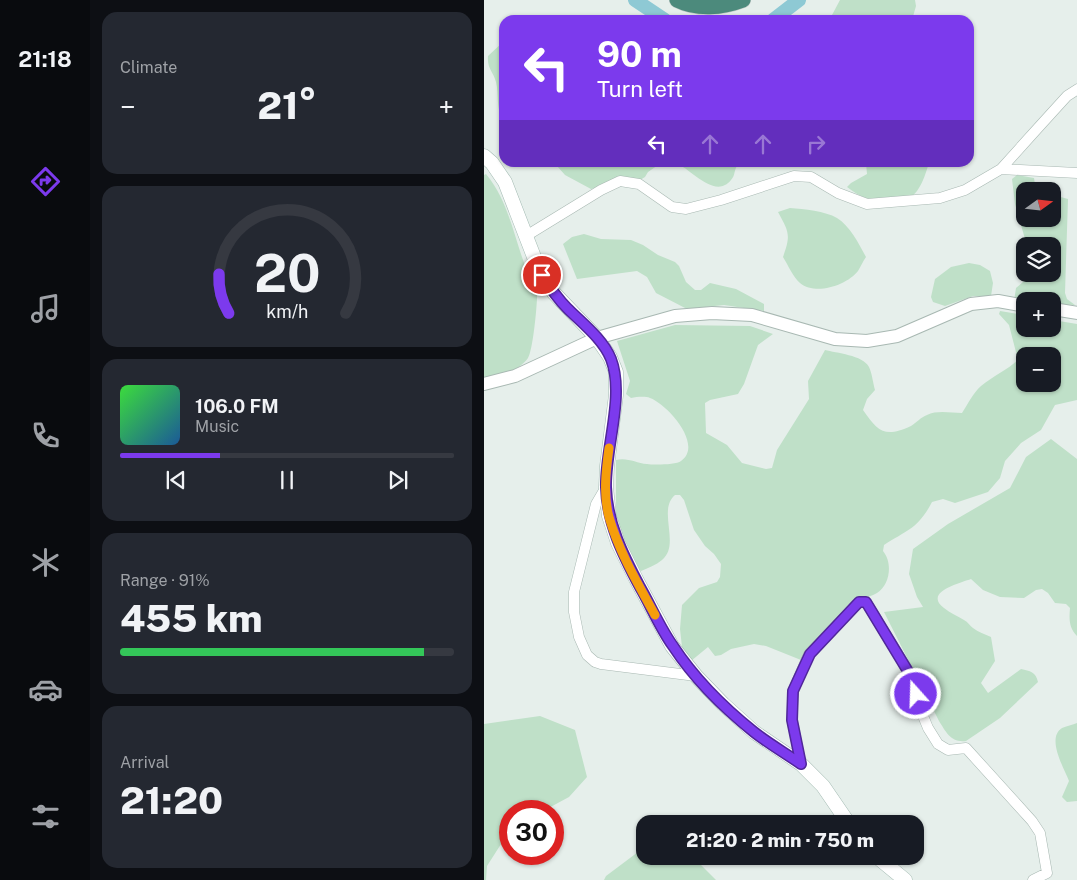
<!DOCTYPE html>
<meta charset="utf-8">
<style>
:root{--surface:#171b24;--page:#242831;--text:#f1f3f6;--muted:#9ea1a6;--line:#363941;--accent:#7c3aed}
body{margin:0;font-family:"Public Sans",sans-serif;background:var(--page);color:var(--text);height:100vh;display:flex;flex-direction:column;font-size:19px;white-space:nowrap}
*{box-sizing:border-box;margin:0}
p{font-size:16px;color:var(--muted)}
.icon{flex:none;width:28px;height:28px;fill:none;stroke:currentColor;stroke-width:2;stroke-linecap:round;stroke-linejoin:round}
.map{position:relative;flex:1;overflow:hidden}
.drawer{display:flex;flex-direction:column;gap:12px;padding:12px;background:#0d0f14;width:394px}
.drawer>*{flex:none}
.banner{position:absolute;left:15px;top:15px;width:475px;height:152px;border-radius:15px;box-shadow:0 1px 4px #0004;background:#7c3aed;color:#fff;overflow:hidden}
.needle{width:32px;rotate:75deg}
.tools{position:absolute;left:532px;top:182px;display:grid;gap:10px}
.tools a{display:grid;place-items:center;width:45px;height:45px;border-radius:10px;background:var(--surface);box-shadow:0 1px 4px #0004;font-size:25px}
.speed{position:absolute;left:15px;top:800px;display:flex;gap:10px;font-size:25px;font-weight:700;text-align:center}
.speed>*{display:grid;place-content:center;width:65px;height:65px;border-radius:50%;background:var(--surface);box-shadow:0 1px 4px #0004;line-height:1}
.speed .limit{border:8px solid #d22;background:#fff;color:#111}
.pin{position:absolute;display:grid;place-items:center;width:42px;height:42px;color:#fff;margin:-21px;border:2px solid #fff;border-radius:50%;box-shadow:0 1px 5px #0007}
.me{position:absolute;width:55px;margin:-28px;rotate:340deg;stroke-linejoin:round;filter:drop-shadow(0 0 4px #0008)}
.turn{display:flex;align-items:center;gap:18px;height:105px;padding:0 15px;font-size:22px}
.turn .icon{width:65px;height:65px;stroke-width:2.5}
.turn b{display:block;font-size:35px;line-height:42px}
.lanes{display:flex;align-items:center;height:48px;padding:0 15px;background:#0003;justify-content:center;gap:25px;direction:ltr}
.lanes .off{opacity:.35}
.big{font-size:38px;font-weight:800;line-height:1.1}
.drawer .card{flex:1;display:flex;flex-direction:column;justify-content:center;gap:8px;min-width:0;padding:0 18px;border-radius:15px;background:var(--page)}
.drawer .dial{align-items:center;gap:0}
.dial svg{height:130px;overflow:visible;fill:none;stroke:var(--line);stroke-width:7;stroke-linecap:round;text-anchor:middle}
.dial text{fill:var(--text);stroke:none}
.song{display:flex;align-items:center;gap:15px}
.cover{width:60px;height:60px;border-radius:8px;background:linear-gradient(135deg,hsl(120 70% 55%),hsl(210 70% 35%))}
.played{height:5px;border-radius:2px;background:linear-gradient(90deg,var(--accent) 30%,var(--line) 30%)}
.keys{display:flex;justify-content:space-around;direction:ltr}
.heat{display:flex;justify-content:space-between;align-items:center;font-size:28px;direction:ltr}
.charge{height:8px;border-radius:4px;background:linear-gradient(90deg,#34c759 91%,var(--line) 0)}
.trip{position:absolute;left:152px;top:815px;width:288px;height:50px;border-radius:15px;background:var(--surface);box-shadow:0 1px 4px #0004;font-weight:800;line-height:50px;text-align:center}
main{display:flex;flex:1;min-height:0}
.tab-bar{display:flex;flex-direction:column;width:90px;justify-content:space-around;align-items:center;background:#090b0e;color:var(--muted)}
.tab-bar .icon{width:35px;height:35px}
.tab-bar .selected{color:var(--accent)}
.tab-bar b{font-size:22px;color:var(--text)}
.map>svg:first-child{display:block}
.green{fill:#bfe0c8;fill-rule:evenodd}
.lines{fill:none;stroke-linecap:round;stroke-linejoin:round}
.river{stroke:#8ec9d4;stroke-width:14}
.minor-casing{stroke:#a8b8b2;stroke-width:11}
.tertiary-casing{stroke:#a8b8b2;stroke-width:14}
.secondary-casing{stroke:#a4bbb3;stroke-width:15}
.trunk-casing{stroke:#c2cac8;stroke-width:16}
.minor{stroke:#fff;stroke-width:10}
.tertiary{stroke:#fff;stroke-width:12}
.secondary{stroke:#fff;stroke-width:14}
.trunk{stroke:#4c8a7c;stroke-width:15}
.route-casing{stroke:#51269a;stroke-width:12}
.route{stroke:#7c3aed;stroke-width:9}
.slow{stroke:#f59e0b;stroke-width:9}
</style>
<main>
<nav class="tab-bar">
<b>21:18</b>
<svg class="icon selected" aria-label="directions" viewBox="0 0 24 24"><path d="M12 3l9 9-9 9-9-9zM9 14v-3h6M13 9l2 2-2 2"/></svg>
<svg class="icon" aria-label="music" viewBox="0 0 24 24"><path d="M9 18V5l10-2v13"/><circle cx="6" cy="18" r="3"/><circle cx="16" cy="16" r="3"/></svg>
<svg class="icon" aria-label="phone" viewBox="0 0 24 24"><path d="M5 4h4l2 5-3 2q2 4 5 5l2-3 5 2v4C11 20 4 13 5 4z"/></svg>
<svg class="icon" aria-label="climate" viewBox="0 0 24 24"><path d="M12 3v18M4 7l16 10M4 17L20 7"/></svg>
<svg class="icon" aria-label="car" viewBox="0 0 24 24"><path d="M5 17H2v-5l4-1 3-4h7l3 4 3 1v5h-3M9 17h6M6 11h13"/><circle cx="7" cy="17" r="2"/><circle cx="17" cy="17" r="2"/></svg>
<svg class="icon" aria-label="filters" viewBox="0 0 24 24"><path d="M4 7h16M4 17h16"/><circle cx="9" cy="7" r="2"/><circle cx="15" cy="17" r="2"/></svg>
</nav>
<section class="drawer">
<div class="card"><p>Climate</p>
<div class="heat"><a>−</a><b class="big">21°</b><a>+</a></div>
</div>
<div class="card dial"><svg viewBox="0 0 100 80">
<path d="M14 69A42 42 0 1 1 86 69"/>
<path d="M14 69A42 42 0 0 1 8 45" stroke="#7c3aed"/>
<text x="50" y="56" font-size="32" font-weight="700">20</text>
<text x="50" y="72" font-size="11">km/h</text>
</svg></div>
<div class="card">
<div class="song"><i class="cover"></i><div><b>106.0 FM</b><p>Music</p></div></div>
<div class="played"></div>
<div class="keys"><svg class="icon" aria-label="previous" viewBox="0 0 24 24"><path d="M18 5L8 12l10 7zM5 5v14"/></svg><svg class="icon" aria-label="pause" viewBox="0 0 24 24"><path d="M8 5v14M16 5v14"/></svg><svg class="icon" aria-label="next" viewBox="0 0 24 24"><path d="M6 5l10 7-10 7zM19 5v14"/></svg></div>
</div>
<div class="card"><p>Range · 91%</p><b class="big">455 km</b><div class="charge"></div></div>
<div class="card"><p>Arrival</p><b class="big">21:20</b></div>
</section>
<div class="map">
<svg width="594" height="880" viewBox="0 0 594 880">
<rect width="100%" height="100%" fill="#e6efeb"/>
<!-- green -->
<path class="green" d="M356,0H431L432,6L428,20H338L348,15Z
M20,41V116L18,118C12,107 15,94 12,82C9,71 3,69 4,56Z
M74,162L177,163L164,172L161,177L156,180H141L107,189L81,175L73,166Z
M192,163L255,162V163C249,170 252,175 247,180C231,200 207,169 192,163Z
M382,163H445C442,172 439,183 433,191C415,214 382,202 363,187L367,183L383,174Z
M2,174C26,203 30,240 44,273C46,278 52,284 53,290C54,299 49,351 44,358C36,370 14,377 0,380V175Z
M533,175L550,178L552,191H555H541V219H569V195L584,199L581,293L583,299L591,305L569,304V301H530L532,288L546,276L545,274H569V246H543L531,204L528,179Z
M306,208C320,209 341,211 353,218C366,226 375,244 382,257C379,261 377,266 374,271C363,285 332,296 316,283C309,277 304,265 299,257C307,235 305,232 294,212Z
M100,234L117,239L147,240L159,245L174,255L191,262L195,266L202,282L211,290H217L226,283L252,289L280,304V311L240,305L203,309L172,293L163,277L153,271L93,279L79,244L88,237Z
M485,263L496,265L506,271L509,283L507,296H489L461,306L449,302L447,297L451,279L467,267Z
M516,311L541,315V329H569V320L593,324V400L571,405L557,430L537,443L521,461L516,478L504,492L471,503L459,499L448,502C434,529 423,530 400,545L399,551C409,563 406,585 393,593C388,596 382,597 378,599C370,604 360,612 353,619C340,632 329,646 317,660L282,646L270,644L247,649L237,655L231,656L224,647L207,661L198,647L196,629L198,605L215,588L233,582L236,577L237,564L230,554L221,546L210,530L200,500L196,495H191C173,510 197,545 178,560C172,565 164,568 157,571L152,568L132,519V460C143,457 152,463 163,464C169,465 192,465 197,461C220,445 183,404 166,398C161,396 153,397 147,398L142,394L146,381L133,341L191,325L266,326L289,334L274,345L260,384L254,394L226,400L221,403L222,433L243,445L258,463L282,469L288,468L293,450L325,399L324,381L341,350C352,353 379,355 385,367C388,373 389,383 391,390L383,399L379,410C394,432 401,438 427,426C432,423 437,417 443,415C453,410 467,413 478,413C484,404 489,393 497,386C509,376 523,370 534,360L525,325L515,314ZM541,356H569V384H541Z
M567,439L593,459V636C585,628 585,619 586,608L582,604L571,603L564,593L558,589L552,590L540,598L516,597L499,590L487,579C476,583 439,592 460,608C466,613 474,616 480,620C484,622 486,626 489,628C494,632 501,634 507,637L511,661L497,683L504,693L537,669C546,671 552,672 554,682L516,718L482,741C467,743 462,732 455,721L400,612L439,607L433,597L425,574L429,549L464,524L526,488L542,457Z
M56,716L91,730L103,777L85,797L59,811H26V830L3,866L2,880H0V724Z
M593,723V801L583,802L578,797L585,781C580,768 562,738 578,728C582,726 589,725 593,723Z
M161,843V856H211L216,864L232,880H120L122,876L154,852Z"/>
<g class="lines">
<!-- river -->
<path class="river" d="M151,0L181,20
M289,20L315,0"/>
<defs>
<path id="minor" d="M517,169L594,173
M42,236L117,190L136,181L155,184L188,207L202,209L237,200L310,176L327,177L354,193L383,204L456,198L481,190L517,169L553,129L583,96L594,89
M122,487L112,504L90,592V612L95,637L103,655L111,662L117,664L212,676
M317,764L308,720L309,691L325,654L375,602H382L428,677L437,711L444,728L454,744L464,750L482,748L548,821L556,833L563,873L549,880"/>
<path id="tertiary" d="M569,309L594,313
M0,384L31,376L113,338L191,316L228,313L268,315L351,339L383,341L413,336L487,304L514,301L541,306"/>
<path id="secondary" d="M0,156L8,163L21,182L57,275L70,293L113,338L126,357L132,372V395L123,466L122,487L125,516L134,543L152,579L188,646L212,676L239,704L270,732L317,764L339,786L365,824
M392,856L421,880"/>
<path id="trunk" d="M193,0C213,10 238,8 259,0"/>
</defs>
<!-- minor casing -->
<use href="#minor" class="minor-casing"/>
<!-- tertiary casing -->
<use href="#tertiary" class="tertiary-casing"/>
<!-- secondary casing -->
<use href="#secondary" class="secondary-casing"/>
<!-- trunk casing -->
<use href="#trunk" class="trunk-casing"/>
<!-- minor -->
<use href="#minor" class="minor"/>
<!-- tertiary -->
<use href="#tertiary" class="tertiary"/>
<!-- secondary -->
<use href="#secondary" class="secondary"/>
<!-- trunk -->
<use href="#trunk" class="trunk"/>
</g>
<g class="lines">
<defs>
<path id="route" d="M58,275C65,286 73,298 83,308C98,323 119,339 127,359C141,396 121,448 122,487C123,523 139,555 156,587C167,606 176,628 189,646C210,678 240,708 270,732C284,743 301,753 317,764L308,720L309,691L326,654L375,602H382L428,678L432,694"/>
</defs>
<!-- route casing -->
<use href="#route" class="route-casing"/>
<!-- route -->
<use href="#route" class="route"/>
<!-- slow -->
<path class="slow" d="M125,448C122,470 119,495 125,517C135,552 154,584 171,615"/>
</g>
</svg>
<div class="tools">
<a><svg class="needle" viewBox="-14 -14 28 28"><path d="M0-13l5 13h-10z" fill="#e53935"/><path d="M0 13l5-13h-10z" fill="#9ea1a6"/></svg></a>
<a><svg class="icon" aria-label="layers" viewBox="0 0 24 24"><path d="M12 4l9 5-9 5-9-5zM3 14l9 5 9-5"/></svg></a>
<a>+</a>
<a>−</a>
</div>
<div class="speed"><div class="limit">30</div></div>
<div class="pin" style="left:58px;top:275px;background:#d93025"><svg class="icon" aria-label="arrive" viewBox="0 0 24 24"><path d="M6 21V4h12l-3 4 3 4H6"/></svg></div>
<svg class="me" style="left:432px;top:694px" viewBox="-20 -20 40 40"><circle r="17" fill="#7c3aed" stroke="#fff" stroke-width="3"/><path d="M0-11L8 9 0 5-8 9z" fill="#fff"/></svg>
<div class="trip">21:20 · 2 min · 750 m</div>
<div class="banner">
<div class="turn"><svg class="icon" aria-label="left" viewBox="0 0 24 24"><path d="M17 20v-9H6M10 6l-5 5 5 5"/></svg><div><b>90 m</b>Turn left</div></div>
<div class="lanes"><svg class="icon" aria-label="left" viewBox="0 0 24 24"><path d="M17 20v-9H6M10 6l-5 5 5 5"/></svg><svg class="icon off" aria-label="ahead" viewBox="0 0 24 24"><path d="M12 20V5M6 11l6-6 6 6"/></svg><svg class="icon off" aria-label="ahead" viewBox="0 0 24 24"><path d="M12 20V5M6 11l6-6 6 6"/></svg><svg class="icon off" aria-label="right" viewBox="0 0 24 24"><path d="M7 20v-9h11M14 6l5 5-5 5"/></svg></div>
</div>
</div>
</main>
